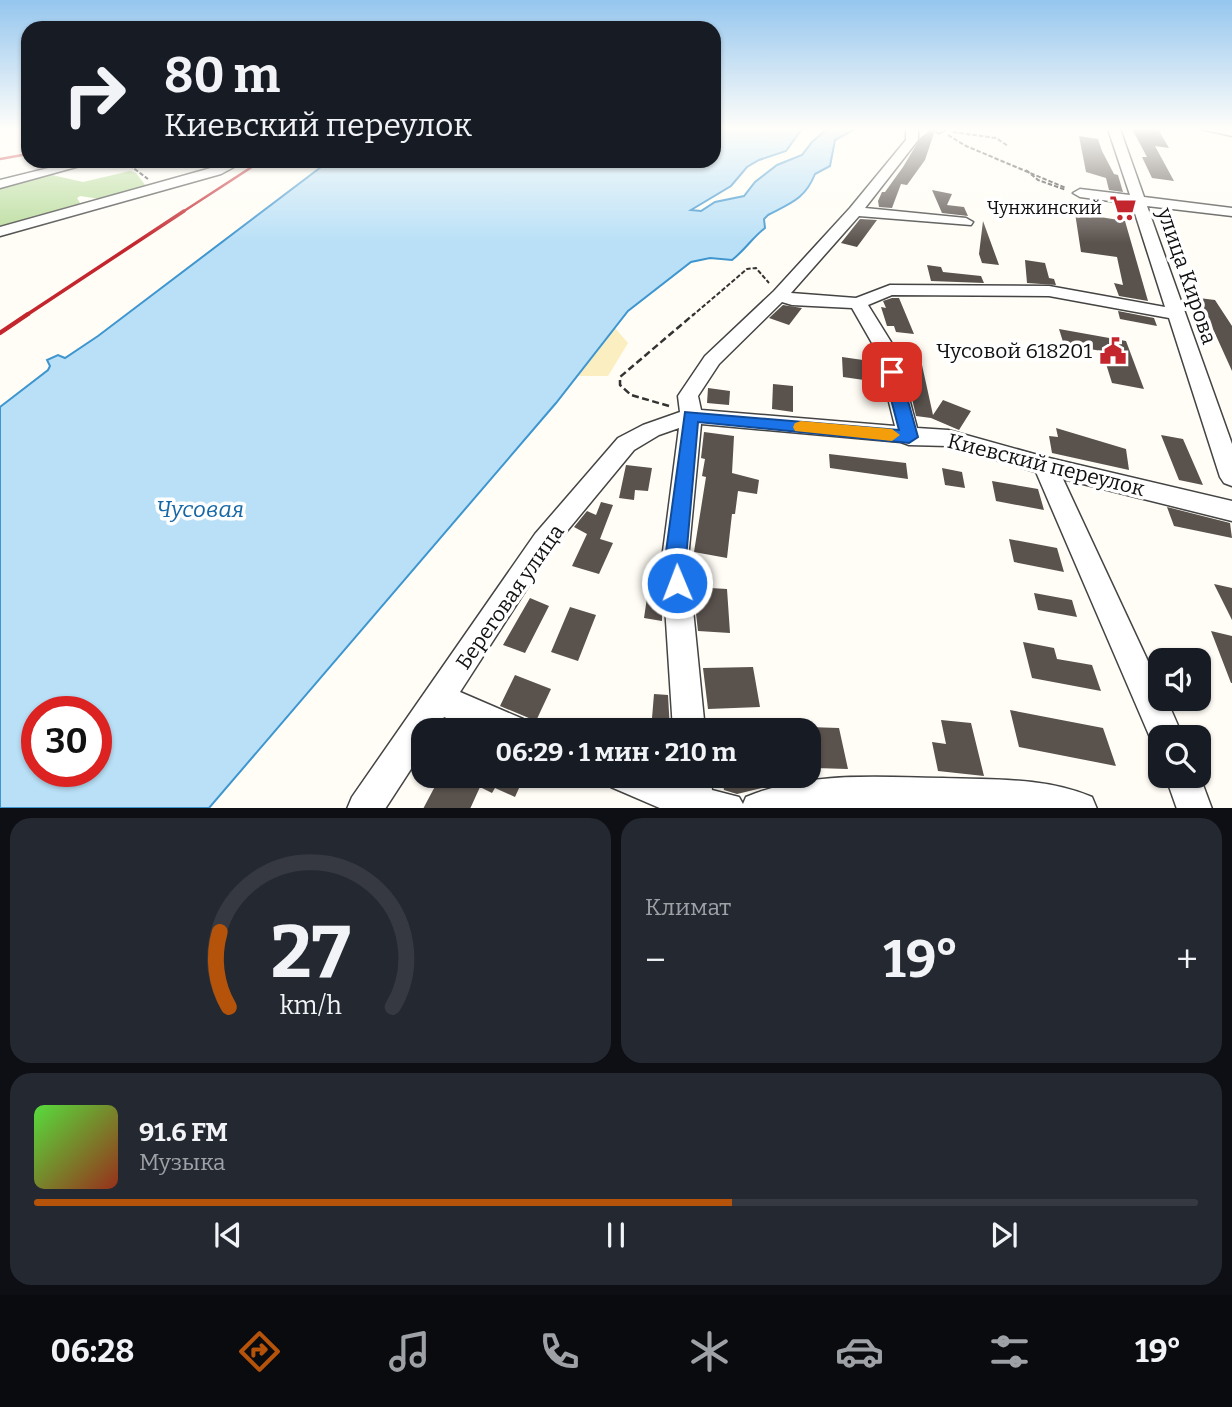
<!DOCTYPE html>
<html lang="ru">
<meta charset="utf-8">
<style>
:root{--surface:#171b24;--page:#242831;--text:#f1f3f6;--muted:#9ea1a6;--line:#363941;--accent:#b45309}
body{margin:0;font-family:Bitter,serif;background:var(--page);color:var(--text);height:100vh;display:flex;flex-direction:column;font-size:26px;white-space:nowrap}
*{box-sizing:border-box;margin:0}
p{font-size:23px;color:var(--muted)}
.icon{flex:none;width:38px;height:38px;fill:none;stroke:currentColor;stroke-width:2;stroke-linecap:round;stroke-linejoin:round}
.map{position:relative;height:808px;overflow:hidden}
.panel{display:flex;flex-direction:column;gap:10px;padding:10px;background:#0d0f14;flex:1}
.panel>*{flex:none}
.banner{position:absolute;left:21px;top:21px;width:700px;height:147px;border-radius:21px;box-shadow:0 2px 5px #0004;background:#171b24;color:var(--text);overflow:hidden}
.fabs{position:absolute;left:1148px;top:648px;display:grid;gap:14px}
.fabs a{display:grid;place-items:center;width:63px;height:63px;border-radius:14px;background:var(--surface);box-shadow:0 2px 5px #0004;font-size:35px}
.speed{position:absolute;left:21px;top:696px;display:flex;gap:14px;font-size:35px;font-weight:700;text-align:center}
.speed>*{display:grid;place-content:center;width:91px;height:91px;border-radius:50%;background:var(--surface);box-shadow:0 2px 5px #0004;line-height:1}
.speed .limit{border:10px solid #d22;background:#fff;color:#111}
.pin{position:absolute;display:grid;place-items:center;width:60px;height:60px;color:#fff;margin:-30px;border-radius:14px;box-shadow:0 4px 10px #0006}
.me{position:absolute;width:77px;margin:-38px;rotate:359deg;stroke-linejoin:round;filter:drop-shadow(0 0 5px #0008)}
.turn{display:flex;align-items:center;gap:24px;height:147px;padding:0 28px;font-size:32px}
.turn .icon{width:91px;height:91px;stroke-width:2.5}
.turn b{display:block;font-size:49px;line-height:60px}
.big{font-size:52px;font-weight:700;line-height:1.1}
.panel .widget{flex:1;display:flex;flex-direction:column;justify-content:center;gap:10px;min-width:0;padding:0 24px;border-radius:21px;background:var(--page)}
.panel .dial{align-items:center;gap:0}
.dial svg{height:182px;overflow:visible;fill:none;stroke:var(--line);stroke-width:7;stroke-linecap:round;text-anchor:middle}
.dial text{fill:var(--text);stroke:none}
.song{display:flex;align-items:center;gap:21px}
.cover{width:84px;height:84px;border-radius:10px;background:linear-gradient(135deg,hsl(110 70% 55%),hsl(10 70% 35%))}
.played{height:7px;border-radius:4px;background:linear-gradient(90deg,var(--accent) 60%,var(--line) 60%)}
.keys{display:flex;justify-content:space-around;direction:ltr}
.heat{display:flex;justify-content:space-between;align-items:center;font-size:38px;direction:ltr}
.panel .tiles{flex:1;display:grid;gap:10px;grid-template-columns:1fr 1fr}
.widget:last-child{grid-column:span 2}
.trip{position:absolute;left:411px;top:718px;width:410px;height:70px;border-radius:21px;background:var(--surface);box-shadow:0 2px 5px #0004;font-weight:700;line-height:70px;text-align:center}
.dock{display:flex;height:112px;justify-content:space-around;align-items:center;background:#090b0e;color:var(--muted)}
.dock .icon{width:49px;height:49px}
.dock .on{color:var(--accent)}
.dock b{font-size:32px;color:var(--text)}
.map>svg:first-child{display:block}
.forest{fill:#b9dc9c}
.sand{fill:#fbeec1}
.water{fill:#b9e0f7;stroke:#3f96cf;stroke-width:2;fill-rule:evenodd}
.building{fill:#5a524d}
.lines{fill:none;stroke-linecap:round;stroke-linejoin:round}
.minor-casing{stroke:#444;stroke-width:3}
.path-far1{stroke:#333;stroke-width:2;stroke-dasharray:4.5 2;stroke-linecap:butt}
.path{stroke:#333;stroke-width:2.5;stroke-dasharray:7 3.5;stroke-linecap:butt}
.minor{fill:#fff;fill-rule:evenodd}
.rail-far2{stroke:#c4262e;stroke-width:2.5}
.rail-far1{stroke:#c4262e;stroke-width:3.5}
.rail{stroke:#c4262e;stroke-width:4.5}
.route{fill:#1a73e8;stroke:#114b97;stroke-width:2}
.slow{fill:#f59e0b}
.labels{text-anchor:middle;stroke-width:7;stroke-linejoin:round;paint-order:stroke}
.far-poi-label{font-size:18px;fill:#111;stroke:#fff;text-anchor:end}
.street-label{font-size:21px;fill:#111;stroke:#fff}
.poi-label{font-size:21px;fill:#111;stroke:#fff;text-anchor:end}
.water-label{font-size:23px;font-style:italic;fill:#1768a6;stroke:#fff}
</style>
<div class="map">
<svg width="1232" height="809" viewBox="0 0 1232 809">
<rect width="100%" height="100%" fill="#fffdf5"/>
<!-- forest -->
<path class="forest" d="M130,171L136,173L146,186L100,199L80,196L77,198L80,203L70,209L0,230V187L52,175L83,182Z"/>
<!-- sand -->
<path class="sand" d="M615,328L628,343L608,376H578Z"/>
<!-- water -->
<path class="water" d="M714,129H802L786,151L759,160L747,167L731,186L691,210L701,211L715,202L744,196L755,182L777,165L802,155L812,142L827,129H855L835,140L830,166L815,174C805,199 791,203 768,215L764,219L765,228C752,238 745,250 732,260L710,258L691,262L628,311L556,403L209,808H0V407L48,370L50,366L47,360L58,355L65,358L98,336L329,161H714ZM37,712H96V772H37Z"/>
<!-- building -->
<path class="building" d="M1132,129H1158L1169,148L1155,146L1174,181L1152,178L1142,157H1147Z
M931,130L934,133L925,160L907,185L901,184L892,208L905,209L879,207L878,201L882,192H885L903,167L921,137Z
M1079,136L1098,139L1102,151L1114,174L1118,175L1123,192L1109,190L1106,178L1086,172Z
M932,190L952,194L947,205L964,207L968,216L942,213Z
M1075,213L1125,221L1148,301L1119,296L1114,283L1123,285L1117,257L1081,252Z
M860,219L877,220L857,247L841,243Z
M983,221L999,265L982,263L979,254Z
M1025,260L1045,263L1049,278L1054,279L1056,285L1027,283Z
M927,265L941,267L943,272L981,276L984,283L931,281Z
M892,298H899L914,334L896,332L894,326H887L881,307L886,308L883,301Z
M1199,298L1215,300L1232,326V371Z
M783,305L802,308L789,325L769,318Z
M1118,311L1154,318L1157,326L1120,319Z
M1059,329L1126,341L1144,389L1112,383L1102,351L1064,345Z
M842,357L863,360L864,380L843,377Z
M904,363L922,365L933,415L943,400L971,411L959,430L931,418L916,416Z
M773,384L793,386V412L772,409Z
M708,388L730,391L729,405L707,403Z
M1056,428L1126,449L1129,470L1052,453L1049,436L1058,437Z
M704,432L734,436L732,473L759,480L757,494L738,491L735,514H732L727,558L694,552L706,477L702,476L705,459L701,458Z
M1161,435L1183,439L1203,485L1179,480Z
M829,454L906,463L908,479L830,468Z
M626,465L652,468L648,491L635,490L634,500L619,498Z
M942,468L962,472L965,488L945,485Z
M992,481L1038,489L1044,510L996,501Z
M601,502L613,505L600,539L613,543L599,574L572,566L587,534L574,527L587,511L596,515Z
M1167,507L1230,523L1232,538L1174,526Z
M1009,539L1057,548L1064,572L1014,562Z
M1214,584L1232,588V620Z
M693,587L727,589L730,633L698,631Z
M648,591L662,592V621L644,618Z
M1034,593L1072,600L1077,617L1038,610Z
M530,598L549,606L525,653L503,645Z
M570,607L596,615L578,661L551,652Z
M1211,631L1232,636V683H1231Z
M1023,642L1054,648L1057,659L1092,665L1101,691L1032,678Z
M753,667L760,707L708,709L703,668Z
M515,675L551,689L536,721L500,706Z
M654,694L668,695L670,730H651Z
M1010,710L1103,728L1116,766L1019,747Z
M941,720L971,723L984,776L938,771L932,742L946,744Z
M808,727L839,728L848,769L815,768L808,743Z
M441,775H525L515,797L495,788L492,793L480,787L470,809H423Z
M721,775H763L766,787L737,794L724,790Z"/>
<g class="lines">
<defs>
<path id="minor" d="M906,129H918V140L865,208L966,218L973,222L971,225L859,216L791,293L856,298L890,285L1049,286L1165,307L1132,204L1080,197L1073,193L1080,189L1130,195L1108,129H1120L1144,197L1232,208V216L1147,206L1232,444V486L1224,483L1220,477L1169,318L1049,296L892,295L868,305L896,350L917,428L948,430L1045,457L1232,501V521L1063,479L1160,687V698H1166L1183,737H1160V751L1155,749L1036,472L948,446L909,445L901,442L701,424L688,559L705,730H673L662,559L679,428L659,435L634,450L553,548L460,692L523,719L528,730H474L444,717L436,730H424V749L385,809H347L352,797L535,534L618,438L643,425L680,412L678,396L705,356L774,291L850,208L906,140ZM782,302L792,305L852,308L876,350L895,426L701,410L698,396L719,364Z
M933,129H944L945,130L939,133Z
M1201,129L1232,130V136Z
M77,161H98L0,188V180Z
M228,161H245L221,174L0,236V227L211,168Z
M606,775H666L676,780V775H710L712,790L739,797L743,804L746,797C807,771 878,777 943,778C994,780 1045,777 1092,797L1097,809H662L611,787Z
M1165,775L1199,774L1212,809H1177Z"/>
</defs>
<!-- minor casing -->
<use href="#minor" class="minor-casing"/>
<!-- path-far1 -->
<path class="path-far1" d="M953,132L996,138L1008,146
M948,135L966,146L1066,188
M124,161L148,179
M1026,170L1038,180L1066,190
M692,316L747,269L756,268L769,283"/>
<!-- path -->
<path class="path" d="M669,406L631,395L620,385V377L694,314"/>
<!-- minor -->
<use href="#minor" class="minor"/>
<!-- rail-far2 -->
<path class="rail-far2" d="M0,159L28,154
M181,213L261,161"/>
<!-- rail-far1 -->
<path class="rail-far1" d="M25,316L184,211"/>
<!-- rail -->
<path class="rail" d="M0,333L28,314"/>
</g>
<!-- sky -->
<linearGradient id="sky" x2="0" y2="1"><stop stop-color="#95c6ee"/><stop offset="0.53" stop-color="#fffefa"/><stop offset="1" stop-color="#fffefa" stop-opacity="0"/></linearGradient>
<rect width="1232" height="243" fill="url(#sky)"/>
<!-- route -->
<path class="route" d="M892,367L900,372L918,437L909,443L698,422L686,559L688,583L685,590L677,592L670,590L665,559L685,412L899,430L884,372Z"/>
<!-- slow -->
<path class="slow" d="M801,421L892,429L900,435L892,441L795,431L793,427L795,423Z"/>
<!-- icons -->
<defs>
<symbol id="supermarket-bare" viewBox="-9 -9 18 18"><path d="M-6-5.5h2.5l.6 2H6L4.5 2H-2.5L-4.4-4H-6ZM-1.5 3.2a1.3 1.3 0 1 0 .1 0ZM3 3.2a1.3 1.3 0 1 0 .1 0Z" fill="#c4262e" stroke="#fff" stroke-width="2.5" paint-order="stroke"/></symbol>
<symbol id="civic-bare" viewBox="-9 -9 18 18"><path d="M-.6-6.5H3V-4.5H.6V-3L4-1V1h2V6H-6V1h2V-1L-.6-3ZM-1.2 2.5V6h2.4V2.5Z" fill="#c4262e" stroke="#fff" stroke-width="2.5" paint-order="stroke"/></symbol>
</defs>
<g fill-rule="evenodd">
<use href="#supermarket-bare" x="1104" y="189" width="38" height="38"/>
<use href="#civic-bare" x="1094" y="332" width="38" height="38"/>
</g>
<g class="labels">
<!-- far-poi labels -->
<g class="far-poi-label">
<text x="1102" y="214">Чунжинский</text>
</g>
<!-- street labels -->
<g class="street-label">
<text transform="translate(1187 276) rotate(71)" y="7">улица Кирова</text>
<text transform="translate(1046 465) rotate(14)" y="7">Киевский переулок</text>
<text transform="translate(510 597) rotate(-55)" y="7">Береговая улица</text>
</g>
<!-- poi labels -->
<g class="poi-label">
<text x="1092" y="358">Чусовой 618201</text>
</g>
<!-- water labels -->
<g class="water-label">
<text x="200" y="517">Чусовая</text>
</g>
</g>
</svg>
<div class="fabs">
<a><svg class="icon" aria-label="sound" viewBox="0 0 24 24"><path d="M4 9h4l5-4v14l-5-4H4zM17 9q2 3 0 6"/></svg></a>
<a><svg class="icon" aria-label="search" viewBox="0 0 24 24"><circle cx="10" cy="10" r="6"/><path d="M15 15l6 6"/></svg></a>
</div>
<div class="speed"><div class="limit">30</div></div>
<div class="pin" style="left:892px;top:372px;background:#d93025"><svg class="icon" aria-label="arrive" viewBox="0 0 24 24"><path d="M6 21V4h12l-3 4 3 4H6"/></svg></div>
<svg class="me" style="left:677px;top:583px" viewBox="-20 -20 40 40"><circle r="17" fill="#1a73e8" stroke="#fff" stroke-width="3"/><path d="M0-11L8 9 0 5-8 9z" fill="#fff"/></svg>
<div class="trip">06:29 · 1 мин · 210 m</div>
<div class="banner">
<div class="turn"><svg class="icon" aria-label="right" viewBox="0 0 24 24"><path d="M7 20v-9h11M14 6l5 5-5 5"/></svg><div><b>80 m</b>Киевский переулок</div></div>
</div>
</div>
<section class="panel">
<div class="tiles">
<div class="widget dial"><svg viewBox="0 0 100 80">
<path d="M14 69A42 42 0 1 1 86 69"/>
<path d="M14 69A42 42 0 0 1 10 36" stroke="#b45309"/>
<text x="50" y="56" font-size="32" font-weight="700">27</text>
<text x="50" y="72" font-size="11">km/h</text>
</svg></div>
<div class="widget"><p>Климат</p>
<div class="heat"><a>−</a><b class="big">19°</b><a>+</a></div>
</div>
<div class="widget">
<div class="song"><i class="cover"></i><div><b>91.6 FM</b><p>Музыка</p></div></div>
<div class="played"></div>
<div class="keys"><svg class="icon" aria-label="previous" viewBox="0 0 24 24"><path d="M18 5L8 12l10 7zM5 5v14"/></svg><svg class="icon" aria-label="pause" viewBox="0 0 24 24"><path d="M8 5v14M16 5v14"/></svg><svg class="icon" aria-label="next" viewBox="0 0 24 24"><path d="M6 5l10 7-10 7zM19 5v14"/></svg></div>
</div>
</div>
</section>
<nav class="dock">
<b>06:28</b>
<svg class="icon on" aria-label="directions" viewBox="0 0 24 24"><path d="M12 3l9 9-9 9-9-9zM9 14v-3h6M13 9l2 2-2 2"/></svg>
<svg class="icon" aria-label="music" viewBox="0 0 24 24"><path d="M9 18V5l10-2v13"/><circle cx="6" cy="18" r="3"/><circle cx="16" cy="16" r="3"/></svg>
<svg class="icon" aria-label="phone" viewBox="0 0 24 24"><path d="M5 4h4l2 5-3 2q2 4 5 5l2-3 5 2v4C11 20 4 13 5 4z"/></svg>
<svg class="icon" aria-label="climate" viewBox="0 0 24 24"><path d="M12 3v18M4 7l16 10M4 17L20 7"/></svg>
<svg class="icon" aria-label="car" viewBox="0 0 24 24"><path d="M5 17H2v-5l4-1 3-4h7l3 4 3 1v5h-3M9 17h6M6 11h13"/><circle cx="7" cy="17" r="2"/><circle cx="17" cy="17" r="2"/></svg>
<svg class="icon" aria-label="filters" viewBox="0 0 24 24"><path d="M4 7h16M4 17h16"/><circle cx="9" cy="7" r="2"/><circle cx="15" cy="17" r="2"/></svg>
<b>19°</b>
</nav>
